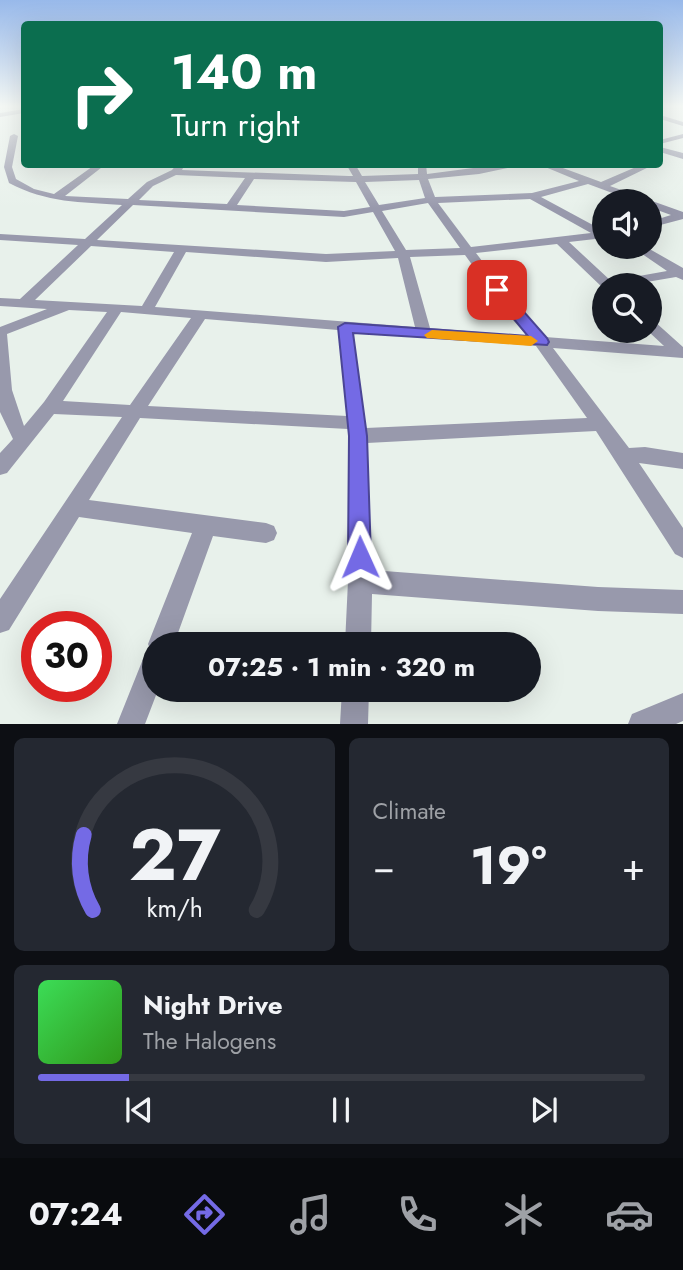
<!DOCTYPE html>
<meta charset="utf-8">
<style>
:root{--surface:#171b24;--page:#242831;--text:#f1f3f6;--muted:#9ea1a6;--line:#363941;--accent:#746ae5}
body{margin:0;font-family:Jost,sans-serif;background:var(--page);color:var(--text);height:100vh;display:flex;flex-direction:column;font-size:26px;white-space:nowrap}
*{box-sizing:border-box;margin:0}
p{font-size:23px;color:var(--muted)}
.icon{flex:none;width:38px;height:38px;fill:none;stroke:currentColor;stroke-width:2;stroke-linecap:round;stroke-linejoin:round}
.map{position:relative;height:724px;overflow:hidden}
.details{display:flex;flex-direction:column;gap:14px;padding:14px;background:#0d0f14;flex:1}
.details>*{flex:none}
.banner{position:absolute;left:21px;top:21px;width:642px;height:147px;border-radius:7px;box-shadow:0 7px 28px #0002;background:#0b6e4f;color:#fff;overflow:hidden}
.tools{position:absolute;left:592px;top:189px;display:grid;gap:14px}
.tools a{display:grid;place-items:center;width:70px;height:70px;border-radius:50%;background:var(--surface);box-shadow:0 7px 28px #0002;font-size:35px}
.speed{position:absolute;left:21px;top:611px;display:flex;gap:14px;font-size:35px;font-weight:700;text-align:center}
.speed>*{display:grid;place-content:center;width:91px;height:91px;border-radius:50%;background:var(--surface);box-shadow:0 7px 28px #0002;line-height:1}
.speed .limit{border:10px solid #d22;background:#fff;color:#111}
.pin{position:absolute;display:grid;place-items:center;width:60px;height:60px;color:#fff;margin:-30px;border-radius:14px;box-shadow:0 4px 10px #0006}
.me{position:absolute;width:77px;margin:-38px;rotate:359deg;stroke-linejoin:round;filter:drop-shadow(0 0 5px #0008)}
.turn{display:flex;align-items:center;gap:24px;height:147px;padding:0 35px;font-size:32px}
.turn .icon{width:91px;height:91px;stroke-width:2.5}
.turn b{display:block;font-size:49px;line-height:60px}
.big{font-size:52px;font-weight:700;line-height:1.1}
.details .card{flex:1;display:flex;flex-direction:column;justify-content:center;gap:10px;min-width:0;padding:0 24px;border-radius:10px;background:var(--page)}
.details .dial{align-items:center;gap:0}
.dial svg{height:182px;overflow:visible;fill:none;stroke:var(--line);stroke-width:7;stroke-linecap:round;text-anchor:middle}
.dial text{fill:var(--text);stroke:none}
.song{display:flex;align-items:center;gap:21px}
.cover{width:84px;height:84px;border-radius:10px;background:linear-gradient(135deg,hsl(130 70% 55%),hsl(110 70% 35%))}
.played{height:7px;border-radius:4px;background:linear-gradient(90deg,var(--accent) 15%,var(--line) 15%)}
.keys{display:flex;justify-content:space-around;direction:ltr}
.heat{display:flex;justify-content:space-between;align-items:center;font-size:38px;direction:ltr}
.details .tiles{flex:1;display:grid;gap:14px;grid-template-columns:1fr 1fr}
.card:last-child{grid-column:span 2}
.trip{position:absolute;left:142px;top:632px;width:399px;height:70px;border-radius:35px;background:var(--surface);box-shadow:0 7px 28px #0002;font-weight:700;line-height:70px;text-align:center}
.dock{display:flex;height:112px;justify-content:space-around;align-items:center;background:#090b0e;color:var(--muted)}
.dock .icon{width:49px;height:49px}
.dock .current{color:var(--accent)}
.dock b{font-size:32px;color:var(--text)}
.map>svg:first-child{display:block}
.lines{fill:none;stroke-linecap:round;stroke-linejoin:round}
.minor{fill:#9899ac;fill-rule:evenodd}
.route{fill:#746ae5;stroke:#4b4595;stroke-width:2}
.slow{fill:#f59e0b}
</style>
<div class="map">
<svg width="683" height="724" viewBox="0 0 683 724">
<rect width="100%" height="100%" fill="#e8f1eb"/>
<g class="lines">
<!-- minor -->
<path class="minor" d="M24,109V113L0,117V113Z
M660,115L683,122V126L660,119Z
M14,134L18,136L12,167L16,179L34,189L54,194L96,164H106L65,196L128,199L147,182L172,170L177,164H185L182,170L349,176H353L346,164H355L362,176L418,174V164H426L427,174L504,164H526L479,174L428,179L435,197L532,193L579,181L538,164H552L601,182L643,164H655L610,186L683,212V219L649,228V222L671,215L649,207V201H634L588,184L541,197L604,231V238L569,242L611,281L667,271L632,247H646L683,268V280L676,277L629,285H604L603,288L557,244L476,253L517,307L545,337L664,346L648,331L649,320L654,321L683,347V358L553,348L629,448L645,447L683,453V469L639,463L683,528V558L675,554L596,431L367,443L371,570L598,587L683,590V614L598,611L372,594L371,644H345L348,581V429L140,418L89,500L266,523L274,526L277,533L274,540L266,543L213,536L174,644H154V690H158L145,724H117L145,654L151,651L148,644L192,533L79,517L9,630L0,633V599L122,417L54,414L7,473L0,475V453L13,439L0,412V327L47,309L0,306V298L20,299L78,245L0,240V234L85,239L122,205C80,202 47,203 9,183L4,167L10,136ZM176,175L245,178L227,204L139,200L153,186ZM254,179L356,182L370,207L344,211L237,205ZM419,180L425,198L379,205L365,182ZM530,199L591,233L471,247L438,203ZM428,203L460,248L406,250L382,211ZM133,205L344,217L373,212L395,251L326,254L97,240ZM91,246L174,252L142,306L35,300ZM186,252L326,262L398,258L415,327L155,307ZM465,255L507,313L527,336L430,328L410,257ZM69,310L107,312L44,402L24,426L12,390L7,334ZM121,312L191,318L130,405L63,401ZM205,319L338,330L347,416L148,406ZM353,331L536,346L587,418L366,428Z
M683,134V138L660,144V140Z
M660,147L683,153V159L660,152Z
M342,690H369L368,724H340Z
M683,693V721L676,724H628L632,714Z"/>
</g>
<!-- sky -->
<linearGradient id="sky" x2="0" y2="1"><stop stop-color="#98b9ea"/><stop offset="0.51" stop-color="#f5f9f6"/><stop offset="1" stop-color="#f5f9f6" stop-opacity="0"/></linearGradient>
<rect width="683" height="208" fill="url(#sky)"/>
<!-- route -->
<path class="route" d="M497,286L502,287L547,338L549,342L547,345L353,333L367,436L371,557L368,564L360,568L352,564L348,557L349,436L338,327L345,323L528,336L490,290Z"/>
<!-- slow -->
<path class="slow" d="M432,330L531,336L538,341L531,346L427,338L424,335Z"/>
</svg>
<div class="tools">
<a><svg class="icon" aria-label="sound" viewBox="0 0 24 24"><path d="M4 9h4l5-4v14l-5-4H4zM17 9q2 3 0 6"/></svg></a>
<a><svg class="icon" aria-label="search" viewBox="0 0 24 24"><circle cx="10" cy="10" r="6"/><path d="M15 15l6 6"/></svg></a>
</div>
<div class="speed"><div class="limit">30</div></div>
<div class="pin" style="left:497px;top:290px;background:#d93025"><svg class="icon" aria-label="arrive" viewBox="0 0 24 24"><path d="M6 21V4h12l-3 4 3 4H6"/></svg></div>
<svg class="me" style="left:360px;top:557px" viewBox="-20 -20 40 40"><path d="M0-17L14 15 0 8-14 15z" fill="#746ae5" stroke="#fff" stroke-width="4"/></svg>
<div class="trip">07:25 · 1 min · 320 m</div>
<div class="banner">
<div class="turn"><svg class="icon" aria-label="right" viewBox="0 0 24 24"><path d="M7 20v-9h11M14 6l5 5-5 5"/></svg><div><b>140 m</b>Turn right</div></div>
</div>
</div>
<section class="details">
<div class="tiles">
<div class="card dial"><svg viewBox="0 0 100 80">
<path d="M14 69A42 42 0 1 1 86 69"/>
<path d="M14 69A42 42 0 0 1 10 36" stroke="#746ae5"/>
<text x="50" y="56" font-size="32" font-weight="700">27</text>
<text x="50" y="72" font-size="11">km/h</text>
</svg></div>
<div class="card"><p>Climate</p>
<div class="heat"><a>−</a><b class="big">19°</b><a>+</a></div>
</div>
<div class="card">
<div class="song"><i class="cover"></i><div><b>Night Drive</b><p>The Halogens</p></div></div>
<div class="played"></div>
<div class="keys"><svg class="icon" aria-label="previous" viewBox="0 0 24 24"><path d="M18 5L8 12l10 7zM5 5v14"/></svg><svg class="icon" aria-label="pause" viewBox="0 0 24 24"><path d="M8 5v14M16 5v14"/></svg><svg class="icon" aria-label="next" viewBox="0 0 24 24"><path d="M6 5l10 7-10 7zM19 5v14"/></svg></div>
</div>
</div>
</section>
<nav class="dock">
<b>07:24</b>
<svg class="icon current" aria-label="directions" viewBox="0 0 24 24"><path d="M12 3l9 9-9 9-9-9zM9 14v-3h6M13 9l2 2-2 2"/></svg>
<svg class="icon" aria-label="music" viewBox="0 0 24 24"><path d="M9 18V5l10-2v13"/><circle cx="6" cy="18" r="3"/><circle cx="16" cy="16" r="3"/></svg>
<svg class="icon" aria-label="phone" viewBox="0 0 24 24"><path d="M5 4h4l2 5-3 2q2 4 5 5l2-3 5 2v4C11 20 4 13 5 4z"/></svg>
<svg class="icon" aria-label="climate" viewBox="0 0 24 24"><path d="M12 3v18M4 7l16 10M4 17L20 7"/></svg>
<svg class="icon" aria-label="car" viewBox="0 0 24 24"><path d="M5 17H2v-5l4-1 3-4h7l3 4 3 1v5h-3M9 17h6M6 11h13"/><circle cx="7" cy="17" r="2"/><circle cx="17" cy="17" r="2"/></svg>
</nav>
